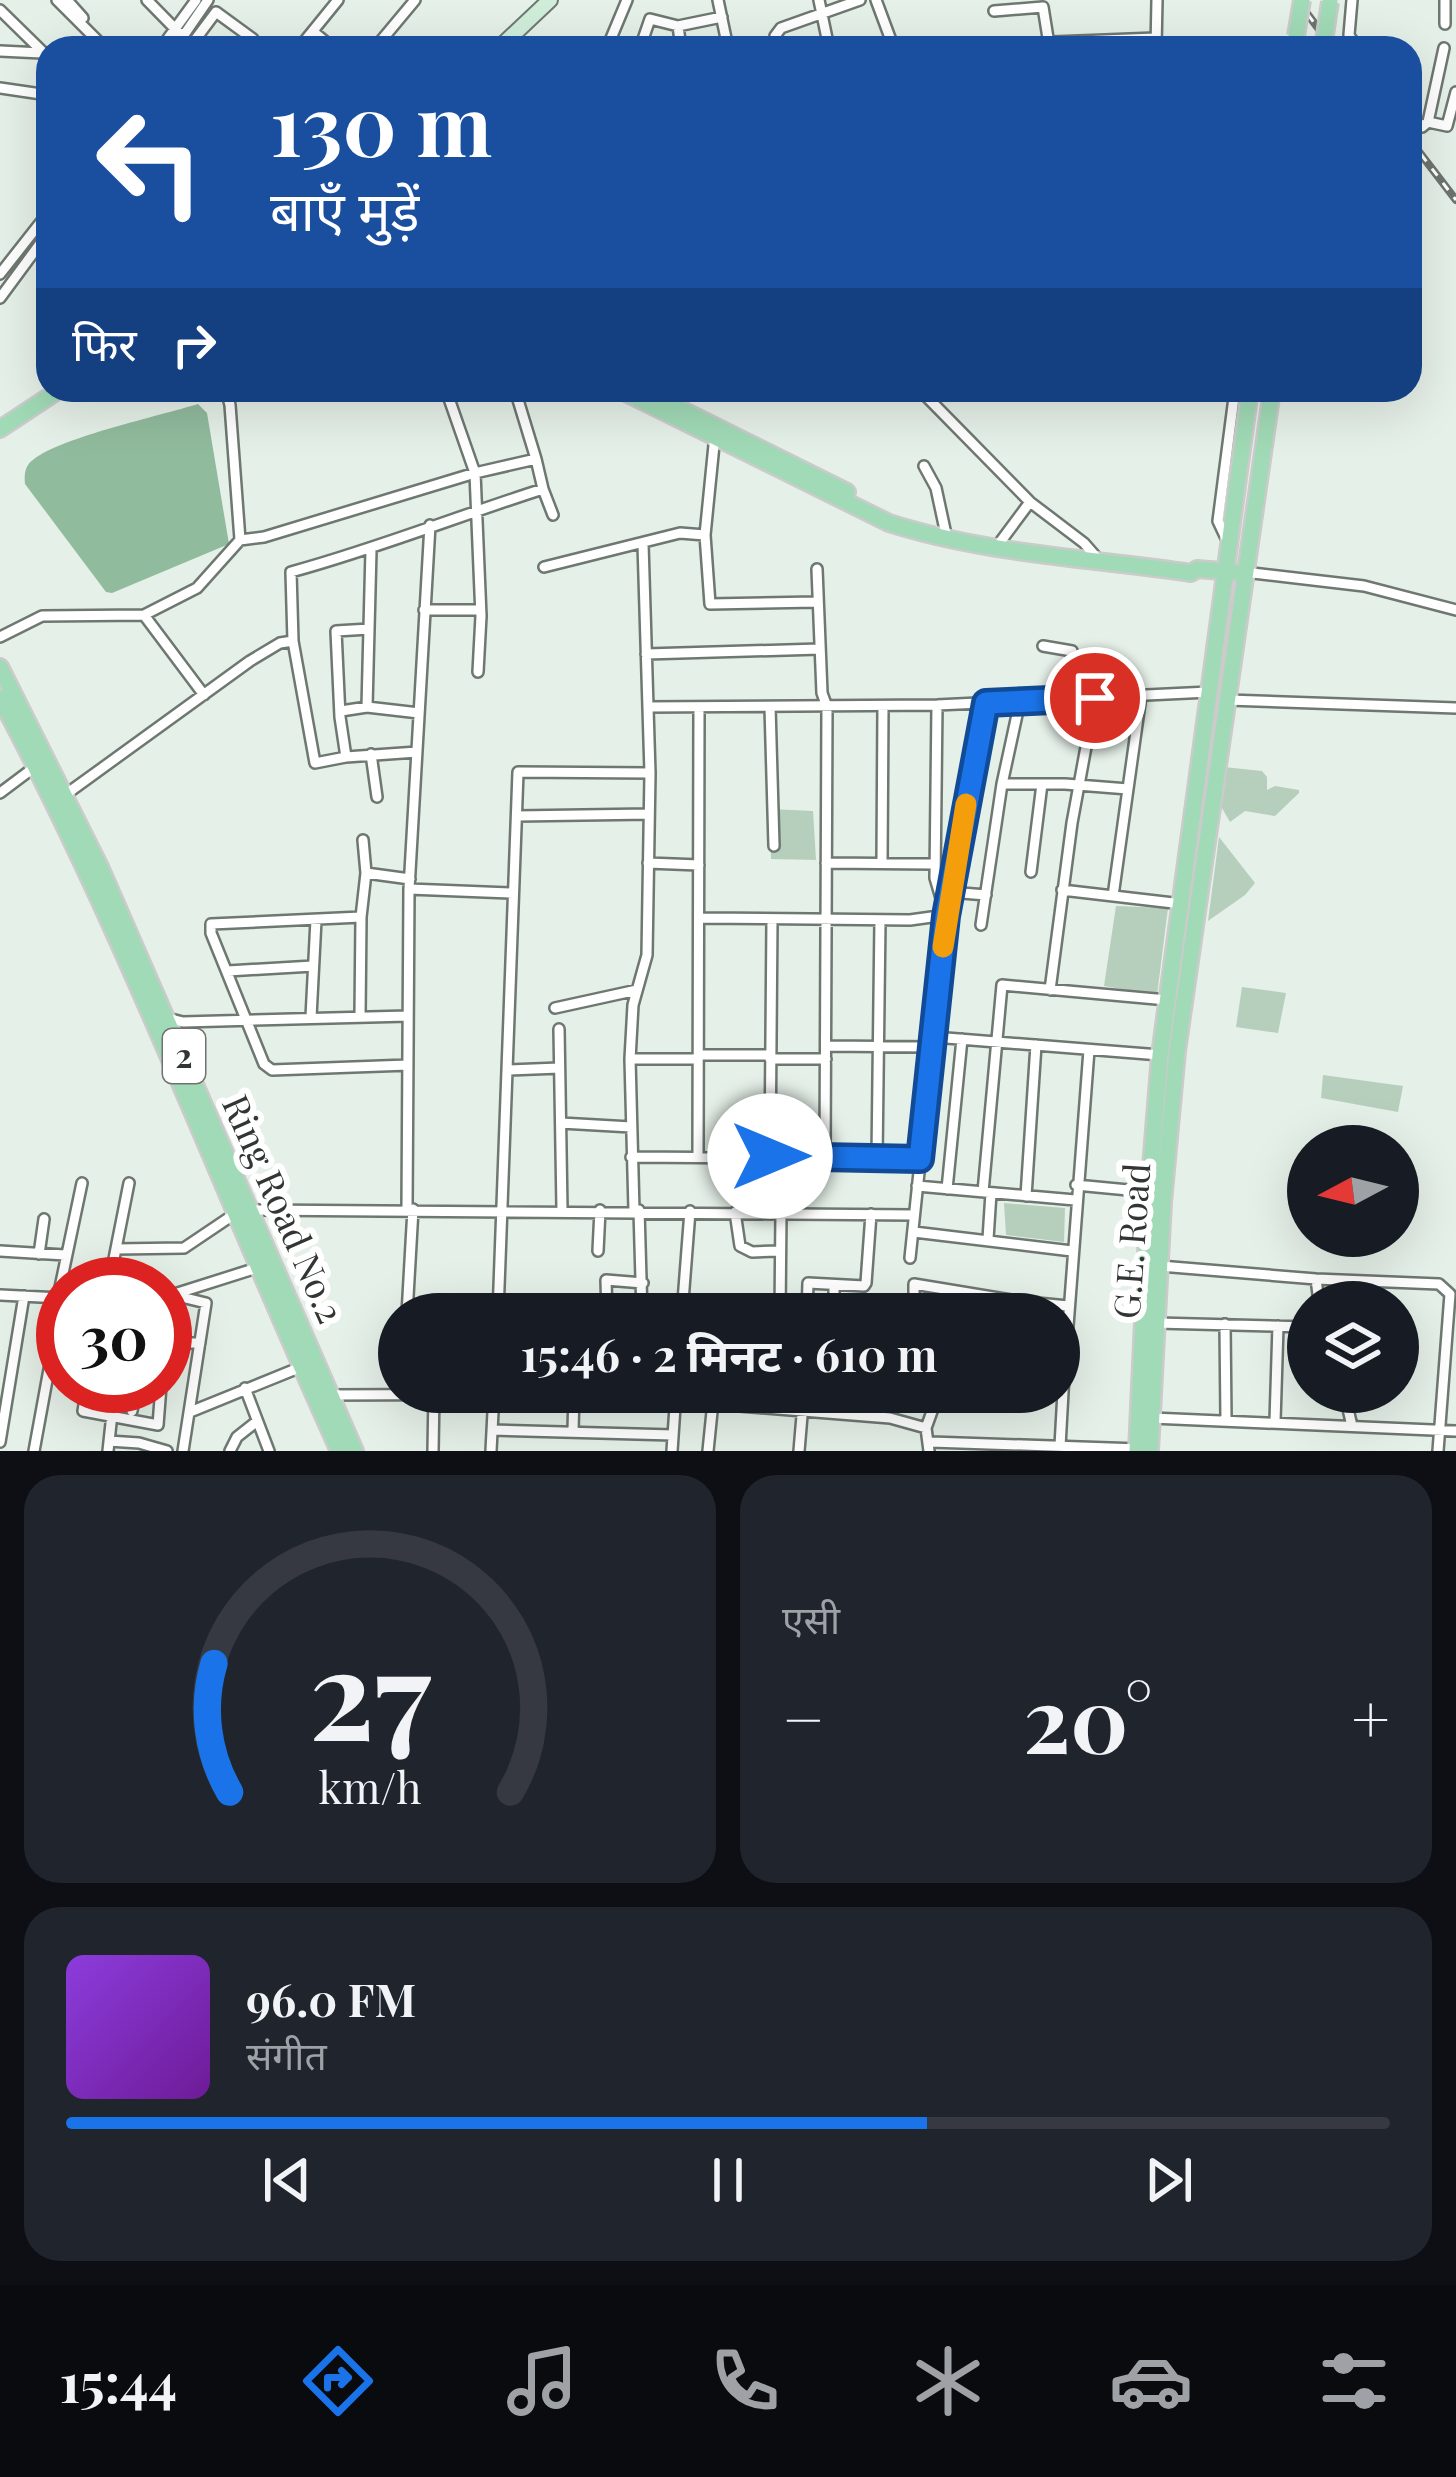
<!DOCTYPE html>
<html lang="hi">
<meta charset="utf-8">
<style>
:root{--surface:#171b24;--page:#20242c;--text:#f1f3f6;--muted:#9ea1a6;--line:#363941;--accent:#1a73e8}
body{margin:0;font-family:"Playfair Display","Noto Sans Devanagari",serif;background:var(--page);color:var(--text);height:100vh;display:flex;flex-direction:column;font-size:45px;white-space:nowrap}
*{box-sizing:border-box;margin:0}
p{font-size:39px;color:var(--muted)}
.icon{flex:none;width:66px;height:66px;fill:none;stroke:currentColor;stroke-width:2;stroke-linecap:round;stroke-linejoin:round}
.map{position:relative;height:1451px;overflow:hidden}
.panel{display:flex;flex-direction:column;gap:24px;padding:24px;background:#0d0f14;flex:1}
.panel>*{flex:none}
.hud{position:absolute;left:36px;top:36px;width:1386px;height:366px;border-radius:36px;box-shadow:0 12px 48px #0002;background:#1a4fa0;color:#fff;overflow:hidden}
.needle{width:78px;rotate:263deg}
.controls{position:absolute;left:1287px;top:1125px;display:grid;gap:24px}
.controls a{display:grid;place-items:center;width:132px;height:132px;border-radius:50%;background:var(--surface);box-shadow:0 12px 48px #0002;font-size:60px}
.speed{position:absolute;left:36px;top:1257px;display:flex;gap:24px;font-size:60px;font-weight:700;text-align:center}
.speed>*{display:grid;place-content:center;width:156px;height:156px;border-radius:50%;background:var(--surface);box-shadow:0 12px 48px #0002;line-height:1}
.speed .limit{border:18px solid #d22;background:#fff;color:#111}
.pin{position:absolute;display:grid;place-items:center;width:102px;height:102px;color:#fff;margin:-51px;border:6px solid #fff;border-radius:50%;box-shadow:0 3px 12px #0007}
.me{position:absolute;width:132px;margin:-66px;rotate:90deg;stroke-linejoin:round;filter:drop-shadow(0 0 9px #0008)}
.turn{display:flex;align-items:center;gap:42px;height:252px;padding:0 36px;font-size:54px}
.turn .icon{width:156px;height:156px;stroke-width:2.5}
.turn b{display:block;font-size:84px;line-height:102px}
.then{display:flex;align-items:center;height:114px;padding:0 36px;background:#0003;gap:24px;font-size:45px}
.big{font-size:90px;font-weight:700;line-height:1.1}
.panel .tile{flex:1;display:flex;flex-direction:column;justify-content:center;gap:18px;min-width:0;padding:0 42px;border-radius:36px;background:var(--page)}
.panel .dial{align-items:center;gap:0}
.dial svg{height:312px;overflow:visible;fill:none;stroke:var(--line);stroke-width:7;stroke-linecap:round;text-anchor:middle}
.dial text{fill:var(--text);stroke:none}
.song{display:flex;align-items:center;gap:36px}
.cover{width:144px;height:144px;border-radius:18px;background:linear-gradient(135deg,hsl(270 70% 55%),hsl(280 70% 35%))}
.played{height:12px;border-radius:6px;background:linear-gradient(90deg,var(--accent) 65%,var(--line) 65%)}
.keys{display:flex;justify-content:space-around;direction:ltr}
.heat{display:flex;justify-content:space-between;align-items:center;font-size:66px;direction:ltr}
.panel .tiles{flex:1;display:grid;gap:24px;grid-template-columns:1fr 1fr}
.tile:last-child{grid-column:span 2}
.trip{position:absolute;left:378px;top:1293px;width:702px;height:120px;border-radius:60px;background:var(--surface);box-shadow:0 12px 48px #0002;font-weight:700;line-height:120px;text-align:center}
.menu{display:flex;height:192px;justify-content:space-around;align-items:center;background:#090b0e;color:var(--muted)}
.menu .icon{width:84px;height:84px}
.menu .selected{color:var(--accent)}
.menu b{font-size:54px;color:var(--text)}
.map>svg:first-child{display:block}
.green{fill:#b6cfbd}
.water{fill:#91bb9d}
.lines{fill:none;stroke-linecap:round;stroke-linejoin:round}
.street-casing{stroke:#6e7871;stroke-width:14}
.secondary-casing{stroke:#6e7871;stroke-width:18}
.primary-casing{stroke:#cacbca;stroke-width:20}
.street{stroke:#fff;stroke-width:9}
.secondary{stroke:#d0edda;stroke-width:14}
.primary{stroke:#a1dab6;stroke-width:15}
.rail-casing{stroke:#6d736f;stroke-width:8}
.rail{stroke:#fff;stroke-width:3;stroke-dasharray:9;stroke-linecap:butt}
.primary-bridge-casing{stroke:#cacbca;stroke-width:20;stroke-linecap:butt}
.primary-bridge{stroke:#a1dab6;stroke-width:15}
.route-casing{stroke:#114b97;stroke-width:30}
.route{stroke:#1a73e8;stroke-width:21}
.slow{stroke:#f59e0b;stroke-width:21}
.labels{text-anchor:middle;stroke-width:12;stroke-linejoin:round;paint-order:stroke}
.shield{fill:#fff;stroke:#707270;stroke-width:3}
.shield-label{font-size:33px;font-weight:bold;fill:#323633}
.street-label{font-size:36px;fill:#323633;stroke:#fff}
</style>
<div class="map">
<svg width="1456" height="1451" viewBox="0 0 1456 1451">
<rect width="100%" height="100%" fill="#e5f0e8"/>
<!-- green -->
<path class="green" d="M1224,767L1262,771L1267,777V790L1275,786L1299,790V793L1275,816L1245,811L1230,822L1219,803Z
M770,809L813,811L816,860L771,859Z
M1219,837L1255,883L1245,895L1208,921Z
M1116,906L1168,908L1157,995L1104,986Z
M1242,987L1286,993L1278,1033L1236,1027Z
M1323,1075L1403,1086L1398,1112L1321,1098Z
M1004,1203L1065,1208L1064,1242L1006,1235Z"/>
<!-- water -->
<path class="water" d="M198,404L207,413L229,544L112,593L106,592L25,484C24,474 25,465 34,459C63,437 159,416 198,404Z"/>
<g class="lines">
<defs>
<path id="street" d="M57,0L105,48
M67,0L83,18
M147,0L191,45
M718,0L728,48
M819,0L829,48
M876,0L892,43L881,48
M1352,0L1349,35L1357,48
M0,10L48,57
M994,11L1043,7L1048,38L1053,42L1156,38
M1445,24V0
M678,26L681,48
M316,34L333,48
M161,48L196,0
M175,48L208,0
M189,48L216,12L253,39L247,48
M299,48L338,0
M375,48L415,0
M607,48L627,0
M640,48L650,19L678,26L722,17
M776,48L775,36L781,28L860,0
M1156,48L1157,0
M1444,48L1428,122L1447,126L1456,92
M0,51L42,53
M0,88L48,95
M1410,113L1422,127L1428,122
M0,274L48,213
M0,298L48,233
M446,390L475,473L481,616L478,672
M777,390H779
M920,390L1030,502L1084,543L1098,559
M715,435L705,535L710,604L816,602
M924,466L936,488L947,539
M543,489L553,515
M1226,538L1218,521L1235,390
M240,540L264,537L475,473L536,459L515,390
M1001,541L1030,502
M544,567L680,533L705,535
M817,569L822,693L827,707L825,1157
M1244,572L1364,586L1456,610
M424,610H479
M144,615L197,588L240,540L230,405L226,390
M0,637L42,616L144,615L204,695
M1043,646L1072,651L1071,699
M646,654L820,649
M1228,700L1456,708
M367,707L371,550
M648,707L937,705L1209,692
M770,707L774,846
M341,711L367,707L419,713
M417,752L346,757L315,763L293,641L291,572C376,549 458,516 543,489L536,459
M371,754L377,797
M346,757L340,717L336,631L369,629
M1002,784H1065L1128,789
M0,793L36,766
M65,795L250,661L280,643L293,641
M517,816L649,814
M882,861L883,706
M648,863L699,865
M826,863L934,864
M1031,872L1042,784
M366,873L410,879
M409,889L513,893
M1062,890L1182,904
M950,892L986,895
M1113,896L1141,696
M361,917L211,924V933L264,1064L272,1070L408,1065
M699,918L910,920L946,915L935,878L937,705
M981,925L1002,784L1020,701
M228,971L313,966
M1050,990L1072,823L1095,698
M555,1008L637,990
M360,1016L361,917L366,873L363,840
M311,1017L316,920
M167,1018L183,1022L408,1016
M559,1029L562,1210
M934,1037L1160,1055
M826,1046L933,1047
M698,1055H770
M630,1059H698
M770,1059H826
M509,1070L559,1068
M561,1123L631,1127
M631,1157L920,1159
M698,1157L699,707
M877,1158L880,920
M1076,1185L1149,1192
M917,1186L1075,1200
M947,1189L962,1039
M983,1192L1002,985L1167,1000
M1026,1196L1036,1045
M407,1209L409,889L430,525
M250,1210L913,1215
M639,1210L642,1314
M634,1211L630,1059L633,1005L647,955L650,773L643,544
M735,1212L740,1246L752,1252L778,1251
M763,1213L770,1156L772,919
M914,1232L1072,1251
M988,1239L991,1193
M116,1249L184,1248L233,1215
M0,1251L65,1255
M598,1251L600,1210
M39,1254L44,1219
M910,1258L946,915L986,703
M1160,1266L1316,1279L1439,1284L1450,1294L1438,1451
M1316,1279L1319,1302
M109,1284L129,1183
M0,1295L61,1298
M173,1295L206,1303L183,1451
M58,1297L82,1183
M165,1297L263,1266
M1017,1301L1068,1306
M407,1314L413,1209
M498,1314L518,772L650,773
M607,1314L606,1280L643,1283
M682,1314L690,1211
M720,1314V1311
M780,1314L781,1213
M807,1314L808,1283L864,1286L866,1283L871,1214
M834,1314V1285
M914,1314V1284L1017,1301V1314
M1157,1323L1308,1327
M1225,1324L1226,1420
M165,1343H200
M87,1386L83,1411L158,1425L161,1386
M245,1388L269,1451
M1059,1392H1063L1060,1446
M1063,1392L1089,1050
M1344,1392L1352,1426
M330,1395L574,1394
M676,1401L890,1418L926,1428
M132,1411L136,1386
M190,1412L301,1367
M1152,1418L1456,1431
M1275,1421L1278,1326
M492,1430L673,1435
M573,1431L574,1392
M109,1441L139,1443L167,1451
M0,1442L24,1296
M931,1442L1139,1449
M34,1451L54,1342L63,1343
M108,1451L115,1386
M230,1451L237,1437L256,1422
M433,1451L434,1393
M491,1451L494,1392
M672,1451L676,1392
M708,1451L714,1392
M799,1451L804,1392
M929,1451L926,1428L939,1392"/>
<path id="secondary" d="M499,48L550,0"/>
<path id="primary" d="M620,390L889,523C986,554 1090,558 1191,573L1197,569L1234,572
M642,390L847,492
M0,429L59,390
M0,667L100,867L355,1451
M0,698C129,941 225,1200 339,1451
M1137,1451L1149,1192L1160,1055L1250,390
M1150,1451L1163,1202L1177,1051L1272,390"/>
</defs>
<!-- street casing -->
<use href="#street" class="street-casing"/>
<!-- secondary casing -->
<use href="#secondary" class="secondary-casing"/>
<!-- primary casing -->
<use href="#primary" class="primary-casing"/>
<!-- street -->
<use href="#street" class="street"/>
<!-- secondary -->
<use href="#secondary" class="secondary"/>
<!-- primary -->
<use href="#primary" class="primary"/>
<defs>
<path id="rail" d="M1297,0L1333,48
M1410,140L1456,200"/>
</defs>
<!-- rail casing -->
<use href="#rail" class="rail-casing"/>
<!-- rail -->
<use href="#rail" class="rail"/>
<defs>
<path id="primary-bridge" d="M1296,36L1302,0
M1323,48L1330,2"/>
</defs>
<!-- primary-bridge casing -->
<use href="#primary-bridge" class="primary-bridge-casing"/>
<!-- primary-bridge -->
<use href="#primary-bridge" class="primary-bridge"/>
</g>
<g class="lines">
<defs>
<path id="route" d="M770,1156L920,1159L946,916L986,703L1095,698"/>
</defs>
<!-- route casing -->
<use href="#route" class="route-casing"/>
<!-- route -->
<use href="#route" class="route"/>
<!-- slow -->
<path class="slow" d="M943,947L966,804"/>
</g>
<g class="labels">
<!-- shield labels -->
<rect class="shield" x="163" y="1029" width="42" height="54" rx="9"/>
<g class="shield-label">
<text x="184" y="1068">2</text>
</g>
<!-- street labels -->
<g class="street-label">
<text transform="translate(283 1209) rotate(66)" y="13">Ring Road No.2</text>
<text transform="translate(1132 1241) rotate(-86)" y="13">G.E. Road</text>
</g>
</g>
</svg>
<div class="controls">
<a><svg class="needle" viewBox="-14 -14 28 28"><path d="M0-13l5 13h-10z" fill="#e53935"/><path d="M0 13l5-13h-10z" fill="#9ea1a6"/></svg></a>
<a><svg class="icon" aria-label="layers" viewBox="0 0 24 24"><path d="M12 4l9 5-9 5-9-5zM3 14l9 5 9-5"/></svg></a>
</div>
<div class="speed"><div class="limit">30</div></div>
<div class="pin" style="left:1095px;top:698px;background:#d93025"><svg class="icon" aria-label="arrive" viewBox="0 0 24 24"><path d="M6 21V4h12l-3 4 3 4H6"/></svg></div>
<svg class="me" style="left:770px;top:1156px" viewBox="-20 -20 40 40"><circle r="19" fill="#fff"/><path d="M0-13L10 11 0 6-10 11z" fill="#1a73e8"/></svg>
<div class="trip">15:46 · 2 मिनट · 610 m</div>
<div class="hud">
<div class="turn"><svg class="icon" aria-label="left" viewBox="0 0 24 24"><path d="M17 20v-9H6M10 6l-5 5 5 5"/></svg><div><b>130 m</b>बाएँ मुड़ें</div></div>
<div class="then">फिर<svg class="icon" aria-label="right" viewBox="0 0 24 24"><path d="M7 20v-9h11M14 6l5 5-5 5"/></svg></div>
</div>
</div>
<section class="panel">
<div class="tiles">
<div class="tile dial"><svg viewBox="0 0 100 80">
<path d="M14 69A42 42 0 1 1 86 69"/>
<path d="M14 69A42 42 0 0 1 10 36" stroke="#1a73e8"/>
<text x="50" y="56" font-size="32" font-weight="700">27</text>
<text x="50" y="72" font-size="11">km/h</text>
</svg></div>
<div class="tile"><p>एसी</p>
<div class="heat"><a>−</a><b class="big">20°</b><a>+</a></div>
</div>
<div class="tile">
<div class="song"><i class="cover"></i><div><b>96.0 FM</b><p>संगीत</p></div></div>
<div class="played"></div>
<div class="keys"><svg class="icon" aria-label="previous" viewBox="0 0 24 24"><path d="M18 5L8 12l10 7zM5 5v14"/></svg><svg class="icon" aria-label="pause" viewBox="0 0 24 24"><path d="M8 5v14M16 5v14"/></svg><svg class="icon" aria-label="next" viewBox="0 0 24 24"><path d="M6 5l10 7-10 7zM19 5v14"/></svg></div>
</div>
</div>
</section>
<nav class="menu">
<b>15:44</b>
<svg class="icon selected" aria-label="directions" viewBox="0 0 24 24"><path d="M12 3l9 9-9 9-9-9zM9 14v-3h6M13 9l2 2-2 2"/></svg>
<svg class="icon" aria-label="music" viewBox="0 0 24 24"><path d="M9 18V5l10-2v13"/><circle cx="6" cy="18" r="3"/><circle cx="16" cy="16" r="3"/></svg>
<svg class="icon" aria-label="phone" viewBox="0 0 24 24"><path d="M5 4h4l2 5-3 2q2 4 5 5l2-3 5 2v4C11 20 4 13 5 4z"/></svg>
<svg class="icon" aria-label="climate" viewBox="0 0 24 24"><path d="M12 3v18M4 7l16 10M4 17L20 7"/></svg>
<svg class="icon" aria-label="car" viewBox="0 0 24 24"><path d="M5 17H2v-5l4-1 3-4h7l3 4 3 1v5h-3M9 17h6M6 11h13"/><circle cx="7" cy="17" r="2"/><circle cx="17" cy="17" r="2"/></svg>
<svg class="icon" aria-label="filters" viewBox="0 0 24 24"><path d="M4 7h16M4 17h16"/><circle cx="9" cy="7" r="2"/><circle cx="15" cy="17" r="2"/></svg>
</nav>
